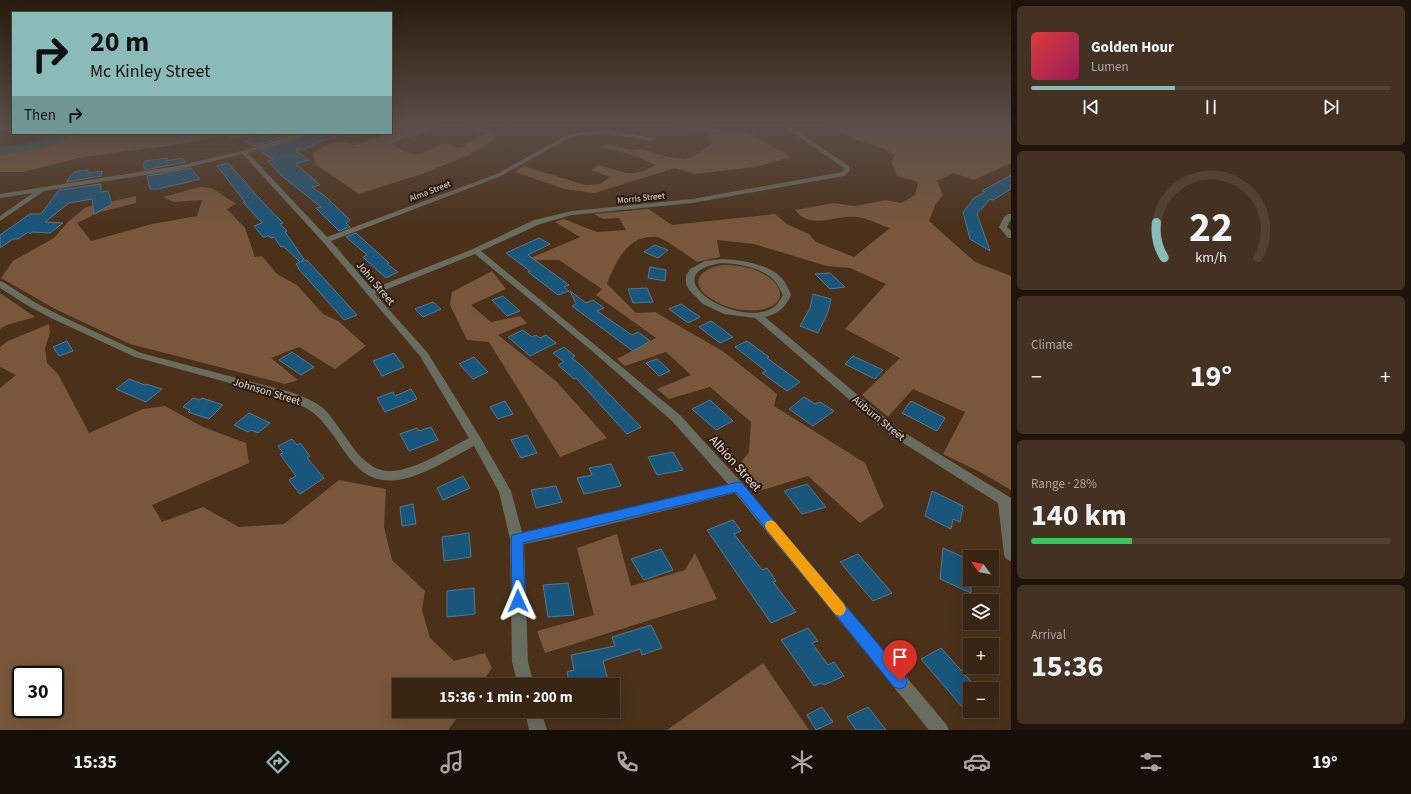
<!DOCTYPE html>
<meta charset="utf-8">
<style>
:root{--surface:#382514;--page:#433122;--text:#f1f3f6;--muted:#aba5a0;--line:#524234;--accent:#8bbbb9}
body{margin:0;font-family:"Source Sans 3",sans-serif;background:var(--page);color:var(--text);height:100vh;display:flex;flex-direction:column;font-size:15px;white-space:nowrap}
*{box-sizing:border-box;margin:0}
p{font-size:13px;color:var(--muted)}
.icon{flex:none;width:22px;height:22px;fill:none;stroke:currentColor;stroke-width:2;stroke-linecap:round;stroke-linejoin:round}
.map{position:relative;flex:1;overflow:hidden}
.sheet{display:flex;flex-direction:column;gap:6px;padding:6px;background:#1f140b;width:400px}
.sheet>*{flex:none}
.banner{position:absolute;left:12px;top:12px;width:380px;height:122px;border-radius:0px;box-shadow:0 4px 16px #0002,0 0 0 1px var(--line);background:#8bbbb9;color:#111;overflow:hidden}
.needle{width:26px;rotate:302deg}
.fabs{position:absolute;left:963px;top:550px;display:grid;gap:8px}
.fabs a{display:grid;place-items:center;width:36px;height:36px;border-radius:0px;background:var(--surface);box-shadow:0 4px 16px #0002,0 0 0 1px var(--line);font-size:20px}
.speed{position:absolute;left:12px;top:666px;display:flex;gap:8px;font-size:20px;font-weight:700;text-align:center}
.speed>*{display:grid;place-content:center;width:52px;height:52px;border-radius:50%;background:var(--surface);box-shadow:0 4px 16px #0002,0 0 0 1px var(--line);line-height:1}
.speed .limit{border:2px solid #111;border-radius:6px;background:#fff;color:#111}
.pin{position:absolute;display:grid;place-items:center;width:34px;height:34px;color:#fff;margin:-41px -17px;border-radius:50% 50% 50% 0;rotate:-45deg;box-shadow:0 0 4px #0007}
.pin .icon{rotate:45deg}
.me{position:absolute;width:44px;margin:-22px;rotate:359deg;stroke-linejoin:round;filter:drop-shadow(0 0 3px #0008)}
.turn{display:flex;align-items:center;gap:14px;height:84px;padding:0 12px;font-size:18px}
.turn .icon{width:52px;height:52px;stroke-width:2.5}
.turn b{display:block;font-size:28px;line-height:34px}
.then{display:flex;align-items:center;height:38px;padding:0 12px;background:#0003;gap:8px;font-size:15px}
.big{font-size:30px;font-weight:700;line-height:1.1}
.sheet .tile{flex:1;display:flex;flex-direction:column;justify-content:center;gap:6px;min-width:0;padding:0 14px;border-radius:6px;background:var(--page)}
.sheet .dial{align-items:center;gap:0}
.dial svg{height:104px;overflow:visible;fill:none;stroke:var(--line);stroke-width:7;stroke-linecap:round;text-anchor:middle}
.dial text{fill:var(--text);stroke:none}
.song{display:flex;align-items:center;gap:12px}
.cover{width:48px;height:48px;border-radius:6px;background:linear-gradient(135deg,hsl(0 70% 55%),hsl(330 70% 35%))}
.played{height:4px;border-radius:2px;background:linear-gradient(90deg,var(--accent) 40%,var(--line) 40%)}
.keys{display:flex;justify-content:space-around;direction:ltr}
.heat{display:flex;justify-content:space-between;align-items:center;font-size:22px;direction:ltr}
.charge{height:6px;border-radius:3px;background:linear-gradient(90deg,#34c759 28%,var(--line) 0)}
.trip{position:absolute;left:392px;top:678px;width:228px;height:40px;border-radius:0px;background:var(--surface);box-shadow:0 4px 16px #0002,0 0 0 1px var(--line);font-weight:700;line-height:40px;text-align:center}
.dock{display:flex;height:64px;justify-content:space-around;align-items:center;background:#160f08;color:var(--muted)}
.dock .icon{width:28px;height:28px}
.dock .on{color:var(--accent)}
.dock b{font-size:18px;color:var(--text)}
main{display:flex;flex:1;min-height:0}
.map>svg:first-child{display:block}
.green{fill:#78573c;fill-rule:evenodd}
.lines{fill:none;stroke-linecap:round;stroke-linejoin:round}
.stream{stroke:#5c877b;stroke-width:2.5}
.river{fill:#1f6358;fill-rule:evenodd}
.building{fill:#18567b;stroke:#57778e}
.minor{fill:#696d5f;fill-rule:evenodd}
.tertiary{fill:#696d5f;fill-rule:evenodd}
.secondary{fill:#848b73;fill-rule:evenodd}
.route{fill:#1a73e8;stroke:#114b97}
.slow{fill:#f59e0b}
.labels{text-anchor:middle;stroke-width:4;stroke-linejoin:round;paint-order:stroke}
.far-street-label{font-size:9px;fill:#ecdbce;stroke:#281c12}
.street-label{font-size:11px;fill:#ecdbce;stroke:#281c12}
.near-street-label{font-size:13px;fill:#ecdbce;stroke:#281c12}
</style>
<main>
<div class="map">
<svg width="1011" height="730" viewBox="0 0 1011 730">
<rect width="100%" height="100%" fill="#4b311a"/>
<!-- green -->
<path class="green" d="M391,125L406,128L417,125H444L391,143C415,160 419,156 443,143L460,148L484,134L463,125H477L497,137L469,155L425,173L359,194L315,164L313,153L329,144L343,141L354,145L380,136L379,133H391Z
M668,125H689L734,132H748L791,157L755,167L695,174L675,168L595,193L565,189L515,172L524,166L585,185L600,184L610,177L591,170L599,165C623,172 632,179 655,165L636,156L602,147L609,144L630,150L642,149L669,157L685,159L698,154L711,144L708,133Z
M828,125H1011V163L974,180L953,173L937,181L943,195L935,205L929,221L975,262L1011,276V490L982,473L943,454L965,412L913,389L888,417L862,395L900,358L845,329L886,284L850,268L827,266L754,244L717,240L720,257L697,262C690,257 664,238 657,237C628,233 615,263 607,284L636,313L655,312L724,352L777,394L774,406L865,463L884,507L860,523L808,476L756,492L735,470L749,452L751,422L710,387L669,399L657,389L691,375L666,352L625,366L617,359L656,338L596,295L602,289L559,260H526L580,237L555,222L564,219L597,232L626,230L619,218L603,219L594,214L648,209L672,225L775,214L787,224L809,234L816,242L854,257L890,228C880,225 868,218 857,217C835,214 812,231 795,210L833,203L855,206L886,200L901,203L915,195L918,182L897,176L892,163L895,155L883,148L852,138Z
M62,133H261L252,137L233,138L225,136L186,143L79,158L23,172H0V150L39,141Z
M200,187L212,188L236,204L227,209L245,228L255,257L262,256L277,274L297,285L323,314L338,321L366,346L335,369L299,347L271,358L298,380L285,384L130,344L55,309L1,278L13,261L54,238L68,222L86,207L136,196V203L100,212L77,223L91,241L152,224L197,216L202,200L174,202L163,197Z
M722,265C735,265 748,266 760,272C784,283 790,305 759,310C744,312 727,308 715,301C689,287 695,270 722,265Z
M492,271L506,289L471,305L491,322L520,316L527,323L498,335L556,381L607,438L560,457L489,342L467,340L450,305L452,292Z
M0,293L35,317L7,325L0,329Z
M49,324L50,333L45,348L47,363L58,374L89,433L143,409L165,406L203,427L246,443L249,463L152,505L162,522L203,507L239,527L284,524L339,480L386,489L384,527L392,560L425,591L422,610L430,638L454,661L485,653L492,668L480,685H399V711H462L448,730H0V388L16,375L0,367V347L8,341ZM21,675H55V709H21Z
M617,534L631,586L685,570L695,553L717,599L545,653L537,631L594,615L577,548Z
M763,663L809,730H667Z"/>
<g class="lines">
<!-- stream -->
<path class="stream" d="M61,136L81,133"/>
<!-- river -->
<path class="river" d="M57,133H75L74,136L44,147L0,156V148L36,141Z"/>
</g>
<!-- building -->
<path class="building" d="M276,133H296L253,146L245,141Z
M311,133H338V136L312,144L315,145L296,151L309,160L296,164L320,185L312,187L325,196L350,220L346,223L350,227L339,231L316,208L321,207L282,176L268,161L273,160L259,150Z
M167,158V161L182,158L186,162L145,170L143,163H145V161Z
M228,163L254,192H253L283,223L280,224L287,231L285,232L304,259L301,262L307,260L357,315L344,320L298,268H299L296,264L300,262L283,246L281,247L274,237L271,238L269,236L263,237L254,226L262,223L243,202H245L217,166Z
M191,168L200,179L158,189H150L147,176Z
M88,170V173L102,171L101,176L66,182L74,172Z
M1011,175V189L993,200L990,199L977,214L990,251L970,239L963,212L974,198L985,192L982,191Z
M101,184V192L108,191L112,204L94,214L92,199L69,203L45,222L63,223L50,233L32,232L30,234L28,232L18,239H13L0,248V235L30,214H41L59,190Z
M356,233L389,263L387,264L398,272L386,278L379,272L363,257L367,255L346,237Z
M539,238L550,244L528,255L569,285L564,287L569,291L558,295L528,272L530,271L506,253Z
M655,245L668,250L658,258L644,252Z
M650,267L666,270L665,281L648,278Z
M830,273L845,287L830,289L815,274Z
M647,288L653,302L633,303L628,289Z
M570,291L586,303L593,300L604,308L597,311L632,335L638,332L650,341L633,351L572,306L576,304Z
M813,294L831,299L828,312L818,333L800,326L810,308Z
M503,296L520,311L507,316L492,300Z
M433,302L441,309L423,317L415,309Z
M681,304L700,317L688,323L669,309Z
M711,321L733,337L720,343L699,327Z
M523,330L532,337L536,335L540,338L546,335L556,343L530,356L508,337Z
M67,341L73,351L59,356L53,347Z
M747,341L769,357L767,358L800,382L787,391L762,373L766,371L735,347Z
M564,347L575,356L572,358L583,367L641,427L627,434L576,378L574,379L558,365L564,362L553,353Z
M292,352L314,367L301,375L279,360Z
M394,353L404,367L382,376L373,361Z
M853,356L883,370L875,379L845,364Z
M474,357L488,372L473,379L459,364Z
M657,359L670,371L659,376L646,363Z
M129,379L145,385L146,384L162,389L146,402L116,389Z
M411,389L417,399L385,412L377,398L393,392L395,396Z
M804,397L815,404L820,402L834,411L813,426L789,409Z
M193,398L200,400L202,398L223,405L209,419L188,412L190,410L183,407Z
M710,400L733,421L716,430L692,409Z
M505,401L513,414L498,419L490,407Z
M911,401L945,418L937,431L902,413Z
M249,413L270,423L258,433L251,430L248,432L234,425Z
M431,427L438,440L409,451L400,434L417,428L419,431Z
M527,435L537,453L521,458L511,440Z
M292,439L297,445L300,443L310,456L307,458L324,478L300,494L289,480L296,476L280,454L283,453L278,446Z
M673,452L683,470L657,475L648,457Z
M611,464L621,486L584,494L577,478L592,475L589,468Z
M463,476L470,488L443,500L437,488Z
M807,484L826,507L802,514L784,491Z
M556,486L562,502L536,508L531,490Z
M932,491L963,506L960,522L953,519L951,529L925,516Z
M413,504L416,524L402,526L400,507Z
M733,520L741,531L734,534L762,570L767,568L776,581L773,582L796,612L771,623L707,530Z
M469,533L471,557L444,561L442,537Z
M943,548L970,560L971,593L940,579Z
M661,549L673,570L644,580L631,559Z
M858,554L892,593L873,601L840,562Z
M568,583L574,615L548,617L543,585Z
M474,588L475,614L447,617V591Z
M651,625L662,648L642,655L640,649L603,661L609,685H570L567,672L574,670L571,655L615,646L612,637Z
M808,628L818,641L812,643L828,665L834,662L844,676L824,685L821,683L814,686L781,640Z
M941,648L978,689H970V716L921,659Z
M822,707L833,722L816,730L807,715Z
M868,707L886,730H856L847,717Z"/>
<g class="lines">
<!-- minor -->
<path class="minor" d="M782,125H788L849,166L850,170L844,176L692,203L572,215L540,224L481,251L680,415L742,483L946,724L949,730H929L735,493L554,538L524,544L528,662L534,685H518L512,662L510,539L499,492L474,446C453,457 433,470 411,477C354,494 348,445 316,415C307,407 295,403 284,398L135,357L53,319L30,307L0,288V281L3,282L36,303L59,315L141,353L287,391C299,395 313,400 323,408C344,427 359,474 393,471C420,468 445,450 469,438L420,356L323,242L242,153V151H246L327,237L497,174L563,137L576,133L610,130L655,139L652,141C623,136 596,130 567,139L501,176L331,241L372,289L473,249L534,220L572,211L692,199L842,172L844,168ZM475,254L591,350L672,421L728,484L554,526L522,532L511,491L480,437L427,352L375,294Z
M1008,214H1011V219L1007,227L1011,231V238H1008L999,227L1004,217Z
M722,259C741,260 772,264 784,281C787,285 789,290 791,295C785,308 779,313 765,317L897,428L1011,498V561L1006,559L1004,555L998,503L889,434L755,318L724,314L703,304L689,290L686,284V276L690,269L705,261ZM722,263C739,264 767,268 777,284C779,287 781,291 783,295C780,300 778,304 774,307C740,331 649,274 722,263Z
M525,711H541L547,730H529Z"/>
<!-- tertiary -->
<path class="tertiary" d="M301,133H310L246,153L177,170L44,191L0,221V216L33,193L0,198V194L177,166L242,151Z"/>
<!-- secondary -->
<path class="secondary" d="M13,125V128L0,130V126Z"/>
</g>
<!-- sky -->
<linearGradient id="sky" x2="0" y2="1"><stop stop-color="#291b0e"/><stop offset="0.55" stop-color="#5b4e49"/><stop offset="1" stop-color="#5b4e49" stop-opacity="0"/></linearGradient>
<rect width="1011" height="227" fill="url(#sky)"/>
<!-- route -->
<path class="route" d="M738,482L742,483L905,676L907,681L905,687L900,689L894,687L736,492L523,543L525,601L523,605L518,607L514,605L512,601L511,539L512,535Z"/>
<!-- slow -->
<path class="slow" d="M771,520L775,522L844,604L846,609L844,614L840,616L835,614L766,529L765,526L766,522Z"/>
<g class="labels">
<!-- far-street labels -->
<g class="far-street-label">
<text transform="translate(430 191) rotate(-21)" y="3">Alma Street</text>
<text transform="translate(641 198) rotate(-6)" y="3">Morris Street</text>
</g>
<!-- street labels -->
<g class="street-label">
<text transform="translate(376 283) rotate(50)" y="4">John Street</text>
<text transform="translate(267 391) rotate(17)" y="4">Johnson Street</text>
<text transform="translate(879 418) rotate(39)" y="4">Auburn Street</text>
</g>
<!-- near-street labels -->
<g class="near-street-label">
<text transform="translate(736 463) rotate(48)" y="5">Albion Street</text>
</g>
</g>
</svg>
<div class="fabs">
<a><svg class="needle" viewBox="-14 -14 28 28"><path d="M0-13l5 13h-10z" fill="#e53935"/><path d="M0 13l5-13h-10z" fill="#aba5a0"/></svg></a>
<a><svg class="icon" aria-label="layers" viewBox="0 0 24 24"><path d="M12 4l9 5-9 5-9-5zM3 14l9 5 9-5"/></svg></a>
<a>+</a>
<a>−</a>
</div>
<div class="speed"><div class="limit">30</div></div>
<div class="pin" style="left:900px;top:681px;background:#d93025"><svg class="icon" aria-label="arrive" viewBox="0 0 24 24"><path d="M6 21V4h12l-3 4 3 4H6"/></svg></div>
<svg class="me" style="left:518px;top:601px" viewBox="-20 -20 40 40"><path d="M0-17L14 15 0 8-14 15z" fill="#1a73e8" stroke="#fff" stroke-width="4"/></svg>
<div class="trip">15:36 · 1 min · 200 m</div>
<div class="banner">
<div class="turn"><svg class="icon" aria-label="right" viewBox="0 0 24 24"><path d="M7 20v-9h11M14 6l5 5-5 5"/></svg><div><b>20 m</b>Mc Kinley Street</div></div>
<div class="then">Then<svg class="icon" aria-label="right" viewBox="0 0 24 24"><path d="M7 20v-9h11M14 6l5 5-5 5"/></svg></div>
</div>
</div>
<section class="sheet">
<div class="tile">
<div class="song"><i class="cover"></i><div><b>Golden Hour</b><p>Lumen</p></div></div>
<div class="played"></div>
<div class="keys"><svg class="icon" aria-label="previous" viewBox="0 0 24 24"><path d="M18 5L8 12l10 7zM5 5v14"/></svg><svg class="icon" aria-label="pause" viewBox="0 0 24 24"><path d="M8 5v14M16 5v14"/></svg><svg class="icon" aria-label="next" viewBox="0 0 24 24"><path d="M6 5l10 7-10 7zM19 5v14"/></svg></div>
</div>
<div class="tile dial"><svg viewBox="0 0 100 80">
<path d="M14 69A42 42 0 1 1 86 69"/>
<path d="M14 69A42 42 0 0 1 8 42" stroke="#8bbbb9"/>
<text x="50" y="56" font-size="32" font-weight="700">22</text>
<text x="50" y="72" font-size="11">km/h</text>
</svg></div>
<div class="tile"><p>Climate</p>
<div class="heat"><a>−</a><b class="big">19°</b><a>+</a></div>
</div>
<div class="tile"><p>Range · 28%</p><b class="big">140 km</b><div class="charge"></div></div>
<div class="tile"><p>Arrival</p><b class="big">15:36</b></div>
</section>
</main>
<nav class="dock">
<b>15:35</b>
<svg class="icon on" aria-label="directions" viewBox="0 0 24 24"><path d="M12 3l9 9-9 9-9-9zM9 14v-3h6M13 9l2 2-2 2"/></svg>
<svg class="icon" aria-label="music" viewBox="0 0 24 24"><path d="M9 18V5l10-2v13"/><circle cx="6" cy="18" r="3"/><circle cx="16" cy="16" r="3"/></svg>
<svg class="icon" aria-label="phone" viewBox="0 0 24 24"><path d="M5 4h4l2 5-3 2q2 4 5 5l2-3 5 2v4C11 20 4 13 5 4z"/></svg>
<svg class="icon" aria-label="climate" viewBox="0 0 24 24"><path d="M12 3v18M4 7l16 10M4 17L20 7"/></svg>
<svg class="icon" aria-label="car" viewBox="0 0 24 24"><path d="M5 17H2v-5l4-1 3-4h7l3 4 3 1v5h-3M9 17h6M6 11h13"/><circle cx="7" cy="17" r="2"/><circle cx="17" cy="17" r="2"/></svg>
<svg class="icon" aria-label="filters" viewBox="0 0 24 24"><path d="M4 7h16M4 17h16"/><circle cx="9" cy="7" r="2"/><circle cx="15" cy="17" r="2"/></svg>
<b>19°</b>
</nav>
